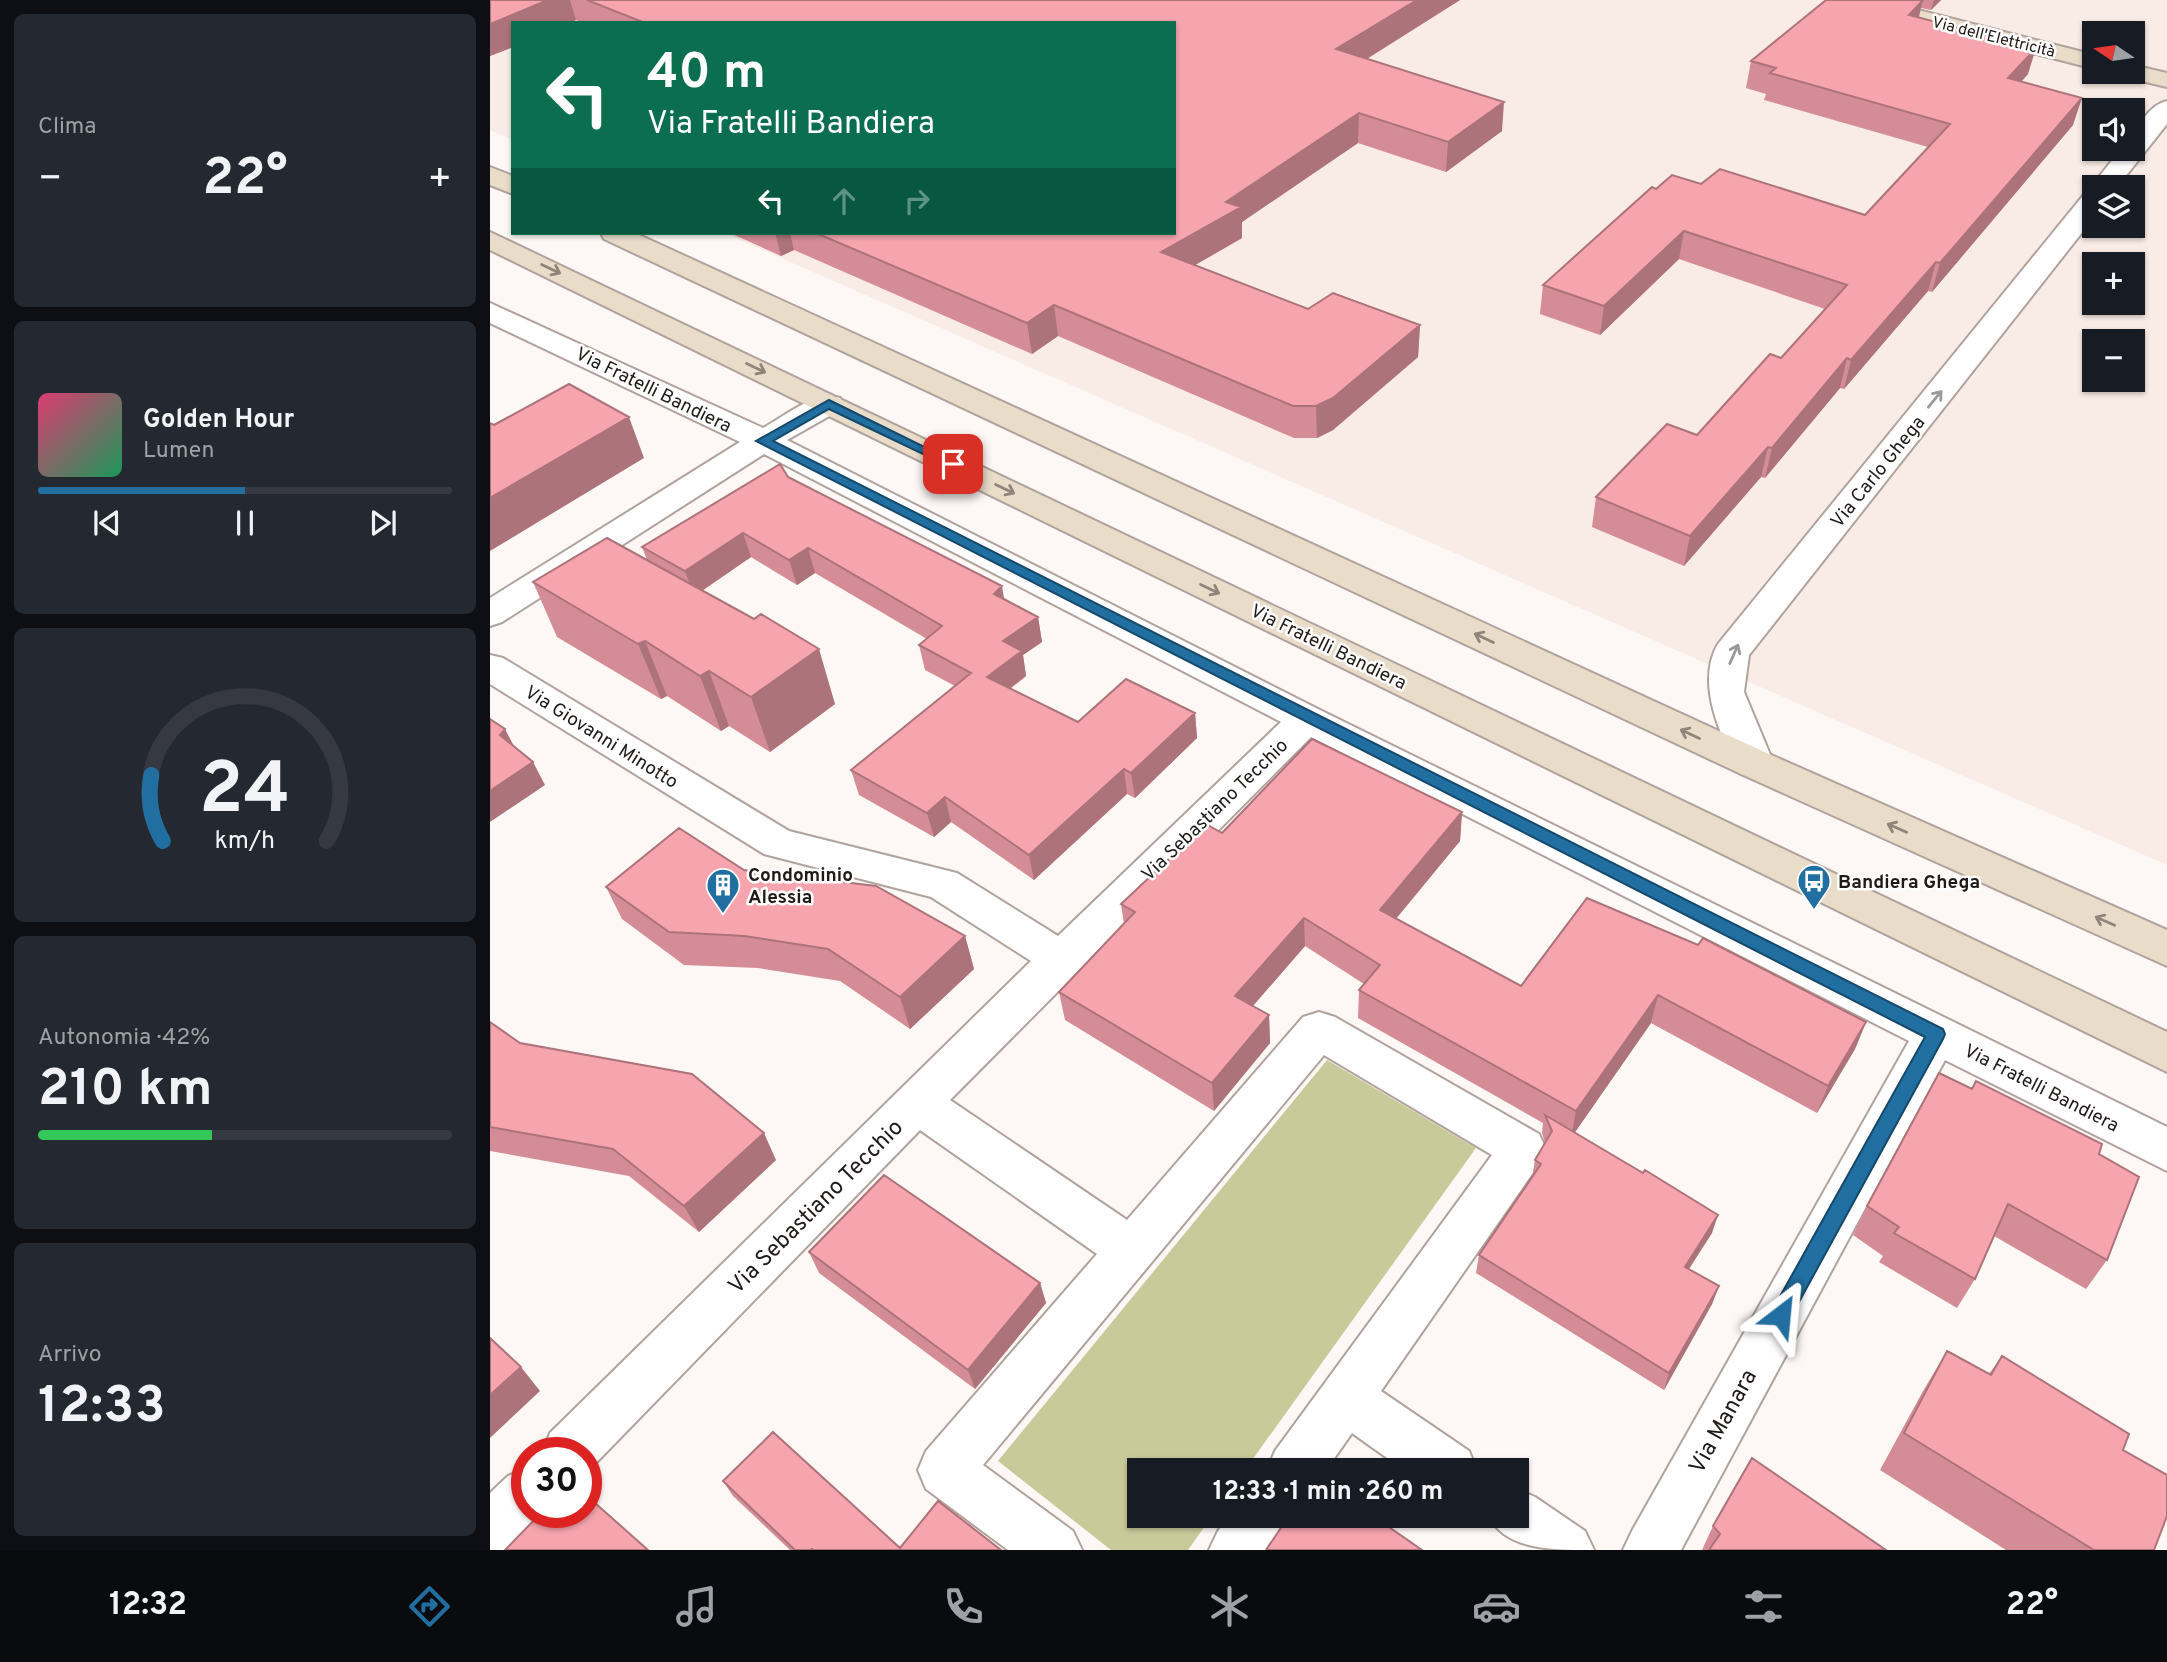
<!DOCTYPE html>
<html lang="it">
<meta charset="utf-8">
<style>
:root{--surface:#171b24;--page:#242831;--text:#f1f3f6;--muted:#9ea1a6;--line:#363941;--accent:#216fa1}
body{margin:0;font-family:Overpass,sans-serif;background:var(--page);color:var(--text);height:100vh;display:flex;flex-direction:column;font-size:26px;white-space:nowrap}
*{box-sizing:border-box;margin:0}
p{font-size:23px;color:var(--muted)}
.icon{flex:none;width:38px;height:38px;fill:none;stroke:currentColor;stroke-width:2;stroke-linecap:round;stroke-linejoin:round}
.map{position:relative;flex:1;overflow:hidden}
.drawer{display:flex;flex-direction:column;gap:14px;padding:14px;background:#0d0f14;width:490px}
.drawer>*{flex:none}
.top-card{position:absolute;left:21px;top:21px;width:665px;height:214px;border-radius:0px;box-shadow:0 2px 5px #0004;background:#0b6e4f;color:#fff;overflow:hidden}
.needle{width:46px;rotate:283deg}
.buttons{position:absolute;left:1592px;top:21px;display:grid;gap:14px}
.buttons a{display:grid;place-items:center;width:63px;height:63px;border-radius:0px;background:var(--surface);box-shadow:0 2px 5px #0004;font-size:35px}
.speed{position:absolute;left:21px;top:1437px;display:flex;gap:14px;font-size:35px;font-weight:700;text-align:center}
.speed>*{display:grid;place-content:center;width:91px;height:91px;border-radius:50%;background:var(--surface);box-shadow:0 2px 5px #0004;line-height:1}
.speed .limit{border:10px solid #d22;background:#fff;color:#111}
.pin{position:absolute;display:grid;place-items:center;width:60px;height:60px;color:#fff;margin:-30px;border-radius:14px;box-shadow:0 4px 10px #0006}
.me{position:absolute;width:77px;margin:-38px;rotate:29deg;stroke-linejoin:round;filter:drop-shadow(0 0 5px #0008)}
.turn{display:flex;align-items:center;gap:24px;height:147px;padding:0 21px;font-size:32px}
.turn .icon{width:91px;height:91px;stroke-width:2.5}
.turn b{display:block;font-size:49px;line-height:60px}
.lanes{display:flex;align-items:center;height:66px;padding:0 21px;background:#0003;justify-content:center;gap:35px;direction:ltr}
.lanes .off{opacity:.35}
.big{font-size:52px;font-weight:700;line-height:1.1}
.drawer .card{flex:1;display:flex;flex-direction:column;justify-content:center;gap:10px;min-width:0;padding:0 24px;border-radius:10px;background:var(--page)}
.drawer .dial{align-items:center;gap:0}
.dial svg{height:182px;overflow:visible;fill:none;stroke:var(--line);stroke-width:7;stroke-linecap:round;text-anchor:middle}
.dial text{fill:var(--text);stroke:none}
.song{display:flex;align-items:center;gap:21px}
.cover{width:84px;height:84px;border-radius:10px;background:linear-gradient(135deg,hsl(340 70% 55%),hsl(150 70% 35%))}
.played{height:7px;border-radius:4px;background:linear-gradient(90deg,var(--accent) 50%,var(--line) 50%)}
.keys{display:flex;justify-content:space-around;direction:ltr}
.heat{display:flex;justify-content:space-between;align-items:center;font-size:38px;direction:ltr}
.charge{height:10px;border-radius:5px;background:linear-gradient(90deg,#34c759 42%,var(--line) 0)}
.trip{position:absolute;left:637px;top:1458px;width:402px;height:70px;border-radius:0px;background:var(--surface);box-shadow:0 2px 5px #0004;font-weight:700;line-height:70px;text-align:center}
.tabs{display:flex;height:112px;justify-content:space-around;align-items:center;background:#090b0e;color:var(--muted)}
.tabs .icon{width:49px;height:49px}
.tabs .selected{color:var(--accent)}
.tabs b{font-size:32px;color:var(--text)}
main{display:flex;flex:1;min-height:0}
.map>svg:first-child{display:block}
.built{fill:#f9ebe5;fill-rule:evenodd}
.green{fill:#c8ca9a}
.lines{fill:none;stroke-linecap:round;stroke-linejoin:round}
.street-casing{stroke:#b0a29c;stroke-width:4}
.secondary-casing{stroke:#b0a29c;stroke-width:4}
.street{fill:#fff;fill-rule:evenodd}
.secondary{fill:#e9dcc9;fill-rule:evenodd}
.wall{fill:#d48d96}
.shaded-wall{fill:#ac737a}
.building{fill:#f6a4ae;stroke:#ac737a;stroke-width:2}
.oneway{stroke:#8f857a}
.oneway2{stroke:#9b9898}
.route{fill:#216fa1;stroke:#154869;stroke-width:2}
.labels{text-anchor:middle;stroke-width:5;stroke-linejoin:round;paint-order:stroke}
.far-street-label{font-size:16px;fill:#201b19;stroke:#fff}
.street-label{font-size:19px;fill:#201b19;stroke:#fff}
.poi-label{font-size:19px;font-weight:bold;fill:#201b19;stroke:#fff;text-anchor:start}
.near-street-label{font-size:23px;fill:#201b19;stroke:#fff}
</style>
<main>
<section class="drawer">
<div class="card"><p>Clima</p>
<div class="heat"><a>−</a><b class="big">22°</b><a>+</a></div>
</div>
<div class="card">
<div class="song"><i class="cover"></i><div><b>Golden Hour</b><p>Lumen</p></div></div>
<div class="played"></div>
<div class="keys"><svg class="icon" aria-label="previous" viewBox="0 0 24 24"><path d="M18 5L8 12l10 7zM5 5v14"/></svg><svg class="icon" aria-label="pause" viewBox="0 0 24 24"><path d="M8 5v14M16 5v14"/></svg><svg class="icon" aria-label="next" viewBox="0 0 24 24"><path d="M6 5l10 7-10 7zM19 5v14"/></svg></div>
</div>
<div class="card dial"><svg viewBox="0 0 100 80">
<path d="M14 69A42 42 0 1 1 86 69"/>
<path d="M14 69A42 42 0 0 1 9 40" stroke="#216fa1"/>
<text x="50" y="56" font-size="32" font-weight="700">24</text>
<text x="50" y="72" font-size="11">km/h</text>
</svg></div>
<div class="card"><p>Autonomia · 42%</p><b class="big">210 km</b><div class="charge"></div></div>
<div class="card"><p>Arrivo</p><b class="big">12:33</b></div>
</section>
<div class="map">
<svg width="1677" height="1550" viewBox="0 0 1677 1550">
<rect width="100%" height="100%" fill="#fdf7f5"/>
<!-- built -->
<path class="built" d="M0,0H1677V865L234,233H684V23H23V140L0,130ZM1605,33H1643V72H1605ZM1605,110H1643V149H1605ZM1605,187H1643V226H1605ZM1605,264H1643V303H1605ZM1605,341H1643V380H1605Z"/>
<!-- green -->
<path class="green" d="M837,1060L986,1148L755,1470H649V1516H722L698,1550H621L508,1461Z"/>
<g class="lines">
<defs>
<path id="street" d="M1677,101V124L1627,187H1605V216L1259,655L1254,692L1284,764L1279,774L1265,778L1251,774C1231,738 1205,683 1228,644L1596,192L1603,191L1601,187L1631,149H1643C1643,131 1658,105 1677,101Z
M0,303L273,428C295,416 324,391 350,398L354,404L350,410L297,440L830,710L1677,1127V1171L1455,1060L1191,1550H1133L1142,1531L1419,1041L821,737L460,1100L637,1220L813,1017L829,1012L845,1017L1049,1134L1056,1149L1049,1164L891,1391L979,1451L987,1470H914L862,1433L836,1470H777L785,1451L1002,1155L834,1055L493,1465L583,1531L592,1550H518L436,1489L428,1470L436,1451L607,1254L430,1130L98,1471L96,1452H53L60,1433L541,961L441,897L274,854L0,684V655L13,658L299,831L467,873L568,936L791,722L274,454L12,622L0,626V598L250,442L0,323Z
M37,1468V1512L56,1514L20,1550H0V1493L18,1476Z
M1027,1489L1045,1497L1095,1531L1104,1550C1062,1550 1015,1550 999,1516H1027Z
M739,1516H799L781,1550H719L728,1531Z"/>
<path id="secondary" d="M1352,0H1389L1605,55V69L1355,5Z
M1643,65L1677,73V87L1635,77L1631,72H1643Z
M0,167L23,176V194L0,185Z
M0,232L1677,1032V1072L0,250Z
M111,233H145L1279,754L1677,930V966L1251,774L114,239Z"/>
</defs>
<!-- street casing -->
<use href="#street" class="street-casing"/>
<!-- secondary casing -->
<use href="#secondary" class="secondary-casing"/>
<!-- street -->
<use href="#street" class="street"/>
<!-- secondary -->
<use href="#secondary" class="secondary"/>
</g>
<!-- wall -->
<path class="wall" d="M0,0H970L877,59L1012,131L956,172L868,143L752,222V238L705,265L818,309L930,325L928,357L843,430L827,438H804L568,336L542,354L304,250L291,256L240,233H684V23H94L86,20L79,23H23V47L0,56Z
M1336,0H1451L1441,10L1431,8L1429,18L1538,74L1531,82L1583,125L1442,292L1438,291L1354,389L1350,388L1275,478L1271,477L1194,566L1102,527L1106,497L1207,435L1291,358L1335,309L1189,259L1110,335L1050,314L1053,285L1166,189L1211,184L1375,215L1438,147L1274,100L1276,94L1256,88L1261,61Z
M298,477L548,617L552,642L533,655L536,676L520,689L588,722L705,713L707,738L645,798L637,794L544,880L461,822L444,837L369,795L361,770L465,686L435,670L429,645L437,639L325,573L307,585L261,557L212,591L345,704L280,752L239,726L231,731L177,696L171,699L67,637L43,582L157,560L152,547Z
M972,812L970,841L906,919L1031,986L1097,898L1376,1022L1365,1049L1327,1113L1161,1023L1085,1132L1222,1233L1199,1269L1229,1286L1222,1304L1174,1390L986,1273L989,1255L1042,1177L1045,1160L1055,1143L1052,1133L1053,1123L868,1018L869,990L874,984L815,946L763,1006L779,1015L780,1043L724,1111L575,1020L569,992L634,924L631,904L732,833Z
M254,870L475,936L484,969L420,1029L350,981L268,968L194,965L132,919L116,887Z
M0,1022L30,1043L286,1160L209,1232L139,1176L0,1151Z
M1609,1154L1617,1260L1596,1289L1504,1236L1485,1279L1467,1308L1389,1262L1393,1256L1363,1235L1377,1206Z
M319,1252L550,1283L556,1303L485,1389L329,1273Z
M1457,1351L1499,1374L1512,1356L1633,1450L1664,1550H1516L1390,1470L1433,1391Z
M233,1481L410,1548L511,1550H300L243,1496Z
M1223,1526L1396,1550H1212Z"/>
<!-- shaded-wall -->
<path class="shaded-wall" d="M58,0H80L86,20L79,23H23V47L0,56V24Z
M927,0H970L846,78V49Z
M1433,0L1426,26L1419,15Z
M1444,0H1451L1441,10Z
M1546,48L1538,74L1510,105L1518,78Z
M1592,98L1583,125L1442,292L1450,263Z
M1014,102L1012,131L956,172L958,142Z
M869,113L868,143L752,222V238L674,283L671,252L736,202Z
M1194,231L1189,259L1110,335L1114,306Z
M285,233H300L304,250L291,256Z
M1446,262L1438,291L1354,389L1361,360Z
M564,305L568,336L542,354L537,323Z
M930,325L928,357L843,430L827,438L826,406Z
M1357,358L1350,388L1275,478L1282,448Z
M139,417L154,458L0,551V498Z
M1278,447L1271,477L1194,566L1200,536Z
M253,533L261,557L204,596L195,571Z
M318,548L325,573L307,585L299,560Z
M512,586L516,611L504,594Z
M548,617L552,642L533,655L536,676L502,702L497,677L513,641Z
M155,641L177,696L171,699L148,644Z
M329,649L345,704L280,752L261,697Z
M219,671L239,726L231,731L210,676Z
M705,713L707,738L645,798L641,773Z
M15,729L27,752L10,735Z
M43,762L55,785L0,822V791Z
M634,769L637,794L544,880L539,855Z
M455,797L461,822L444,837L437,813Z
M972,812L970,841L889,939L890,910Z
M814,918L815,946L747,1024L745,996Z
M475,936L484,969L420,1029L410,997Z
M1168,995L1161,1023L1081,1138L1086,1111Z
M779,1015L780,1043L724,1111L722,1083Z
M1376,1022L1365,1049L1327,1113L1338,1086Z
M274,1133L286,1160L209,1232L194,1206Z
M1228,1215L1222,1233L1189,1284L1195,1267Z
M550,1283L556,1303L485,1389L478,1370Z
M1229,1286L1222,1304L1174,1390L1179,1373Z
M31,1367L50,1391L0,1438V1395Z"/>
<!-- building -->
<path class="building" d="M0,0H58L0,24Z
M97,0H927L846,49L1014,102L958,142L869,113L736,202L751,207L671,252L818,309L843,293L930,325L843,398L826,406H803L564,305L537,323L326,233H684V23H155Z
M1336,0H1433L1419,15L1546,48L1518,78L1592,98L1450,263L1446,262L1361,360L1357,358L1282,448L1278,447L1200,536L1106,497L1177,424L1207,435L1280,354L1291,358L1357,285L1194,231L1114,306L1053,285L1162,187L1166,189L1182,175L1211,184L1230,169L1375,215L1460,124L1280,73L1286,68L1261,61Z
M79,384L139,417L0,498V423L4,425Z
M290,464L298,477L512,586L504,594L548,617L513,641L532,651L497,677L588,722L636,679L705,713L641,773L634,769L539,855L455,797L437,813L361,770L481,673L429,645L452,626L318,548L299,560L253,533L195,571L152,547Z
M117,538L264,619L271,614L329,649L261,697L219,671L210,676L155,641L148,644L43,582Z
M0,719L15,729L10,735L43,762L0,791Z
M822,739L972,812L890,910L1031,986L1097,898L1208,945L1213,938L1376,1022L1338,1086L1168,995L1086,1111L869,990L890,965L814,918L745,996L779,1015L722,1083L569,992L645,912L631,904L716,824L732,833Z
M189,828L254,870L386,886L475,936L410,997L338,949L254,936L179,932L116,887Z
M0,1022L30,1043L202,1074L274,1133L194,1206L123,1149L0,1127Z
M1449,1073L1482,1089L1486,1081L1612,1144L1609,1154L1649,1177L1617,1260L1518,1204L1485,1279L1404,1233L1409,1227L1377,1206Z
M1055,1115L1153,1173L1155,1170L1228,1215L1195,1267L1229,1286L1179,1373L989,1255L1051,1164L1045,1160L1062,1131Z
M394,1175L550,1283L478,1370L319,1252Z
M0,1338L31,1367L0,1395Z
M1457,1351L1501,1375L1512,1356L1639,1434L1633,1450L1677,1475V1516L1664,1550H1604L1414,1433Z
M283,1432L410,1548L448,1501L511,1550H323L322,1549L320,1550H305L233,1481Z
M1262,1458L1396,1550H1219L1230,1534L1223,1526Z
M96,1495L158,1550H15L52,1512H96Z
M799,1516H883L932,1550H776Z"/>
<!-- one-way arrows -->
<defs><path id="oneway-shaft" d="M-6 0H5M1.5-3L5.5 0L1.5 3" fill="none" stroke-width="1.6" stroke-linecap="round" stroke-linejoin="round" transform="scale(1.75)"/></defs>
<g class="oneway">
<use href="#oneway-shaft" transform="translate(61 269) rotate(26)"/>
<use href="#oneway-shaft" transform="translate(266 368) rotate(26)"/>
<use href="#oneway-shaft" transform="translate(515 489) rotate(26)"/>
<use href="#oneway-shaft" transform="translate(720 589) rotate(26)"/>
<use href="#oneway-shaft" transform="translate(994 638) rotate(-155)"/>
<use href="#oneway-shaft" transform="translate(1200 734) rotate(-155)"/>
<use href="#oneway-shaft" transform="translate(1407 828) rotate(-156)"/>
<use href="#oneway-shaft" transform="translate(1615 921) rotate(-156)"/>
</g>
<g class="oneway2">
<use href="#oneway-shaft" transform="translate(1445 399) rotate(-51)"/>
<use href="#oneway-shaft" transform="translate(1244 654) rotate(-66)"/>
</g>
<!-- route -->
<path class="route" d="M339,400L469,464L458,466L339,409L283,441L1453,1029L1455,1034L1453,1039L1298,1322L1291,1325L1283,1322L1280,1315L1283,1309L1435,1037L266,441Z"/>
<!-- icons -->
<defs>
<symbol id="bus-pin" viewBox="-11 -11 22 30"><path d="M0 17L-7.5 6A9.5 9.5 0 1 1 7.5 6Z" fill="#216fa1" stroke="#fff"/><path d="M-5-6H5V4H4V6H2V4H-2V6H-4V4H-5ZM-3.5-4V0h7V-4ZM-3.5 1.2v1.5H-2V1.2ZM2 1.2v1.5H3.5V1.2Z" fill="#fff"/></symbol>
<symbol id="building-pin" viewBox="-11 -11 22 30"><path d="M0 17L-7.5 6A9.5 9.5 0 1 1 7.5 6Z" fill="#216fa1" stroke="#fff"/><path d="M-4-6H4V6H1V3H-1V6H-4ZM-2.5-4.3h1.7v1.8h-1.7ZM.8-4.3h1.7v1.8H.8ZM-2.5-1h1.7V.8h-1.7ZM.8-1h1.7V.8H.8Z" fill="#fff"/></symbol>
</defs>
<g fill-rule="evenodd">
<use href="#bus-pin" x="1305" y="862" width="38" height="52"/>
<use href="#building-pin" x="214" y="866" width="38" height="52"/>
</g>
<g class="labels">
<!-- far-street labels -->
<g class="far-street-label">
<text transform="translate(1504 36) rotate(14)" y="6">Via dell'Elettricità</text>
</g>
<!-- street labels -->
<g class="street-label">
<text transform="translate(164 389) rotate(26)" y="7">Via Fratelli Bandiera</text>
<text transform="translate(1387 471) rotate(-51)" y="7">Via Carlo Ghega</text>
<text transform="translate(839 646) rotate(26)" y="7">Via Fratelli Bandiera</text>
<text transform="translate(112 736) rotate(32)" y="7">Via Giovanni Minotto</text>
<text transform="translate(724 809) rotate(-44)" y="7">Via Sebastiano Tecchio</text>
<text transform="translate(1552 1087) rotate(27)" y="7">Via Fratelli Bandiera</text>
</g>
<!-- poi labels -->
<g class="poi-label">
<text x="258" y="881">Condominio<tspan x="258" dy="22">Alessia</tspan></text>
<text x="1348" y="888">Bandiera Ghega</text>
</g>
<!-- near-street labels -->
<g class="near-street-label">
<text transform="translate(325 1206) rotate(-45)" y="8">Via Sebastiano Tecchio</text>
<text transform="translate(1232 1421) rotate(-61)" y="8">Via Manara</text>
</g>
</g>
</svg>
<div class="buttons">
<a><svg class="needle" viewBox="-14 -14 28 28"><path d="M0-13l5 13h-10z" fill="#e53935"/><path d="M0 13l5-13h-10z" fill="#9ea1a6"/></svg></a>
<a><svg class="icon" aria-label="sound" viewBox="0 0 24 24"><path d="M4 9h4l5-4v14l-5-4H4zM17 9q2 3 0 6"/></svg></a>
<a><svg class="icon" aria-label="layers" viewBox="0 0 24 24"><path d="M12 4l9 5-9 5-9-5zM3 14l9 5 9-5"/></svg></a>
<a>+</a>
<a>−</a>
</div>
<div class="speed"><div class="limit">30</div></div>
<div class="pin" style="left:463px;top:464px;background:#d93025"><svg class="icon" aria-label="arrive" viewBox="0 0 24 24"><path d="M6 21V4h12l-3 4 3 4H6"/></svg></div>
<svg class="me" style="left:1291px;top:1315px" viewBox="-20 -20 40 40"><path d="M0-17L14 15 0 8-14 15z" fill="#216fa1" stroke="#fff" stroke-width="4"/></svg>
<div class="trip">12:33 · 1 min · 260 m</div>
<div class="top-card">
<div class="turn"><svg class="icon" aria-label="left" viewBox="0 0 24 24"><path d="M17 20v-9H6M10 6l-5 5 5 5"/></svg><div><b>40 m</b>Via Fratelli Bandiera</div></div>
<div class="lanes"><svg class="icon" aria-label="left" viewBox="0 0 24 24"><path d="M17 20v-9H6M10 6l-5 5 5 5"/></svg><svg class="icon off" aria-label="ahead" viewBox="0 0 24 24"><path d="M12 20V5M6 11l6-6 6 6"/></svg><svg class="icon off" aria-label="right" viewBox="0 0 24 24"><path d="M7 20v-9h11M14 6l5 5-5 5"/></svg></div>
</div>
</div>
</main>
<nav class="tabs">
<b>12:32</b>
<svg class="icon selected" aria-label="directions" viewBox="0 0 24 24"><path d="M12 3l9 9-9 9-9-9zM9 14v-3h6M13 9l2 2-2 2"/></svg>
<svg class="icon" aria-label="music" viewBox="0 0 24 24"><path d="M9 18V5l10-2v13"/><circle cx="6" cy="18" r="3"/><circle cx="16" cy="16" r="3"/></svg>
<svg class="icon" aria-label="phone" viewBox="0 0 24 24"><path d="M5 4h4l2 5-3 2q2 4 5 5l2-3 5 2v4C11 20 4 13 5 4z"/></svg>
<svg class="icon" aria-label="climate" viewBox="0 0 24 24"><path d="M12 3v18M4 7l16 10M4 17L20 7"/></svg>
<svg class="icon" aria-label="car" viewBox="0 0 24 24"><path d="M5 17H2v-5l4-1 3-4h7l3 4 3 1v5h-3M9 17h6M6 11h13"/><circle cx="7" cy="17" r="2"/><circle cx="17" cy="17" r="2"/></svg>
<svg class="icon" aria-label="filters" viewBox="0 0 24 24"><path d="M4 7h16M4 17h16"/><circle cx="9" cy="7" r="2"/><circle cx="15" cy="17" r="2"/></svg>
<b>22°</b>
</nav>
